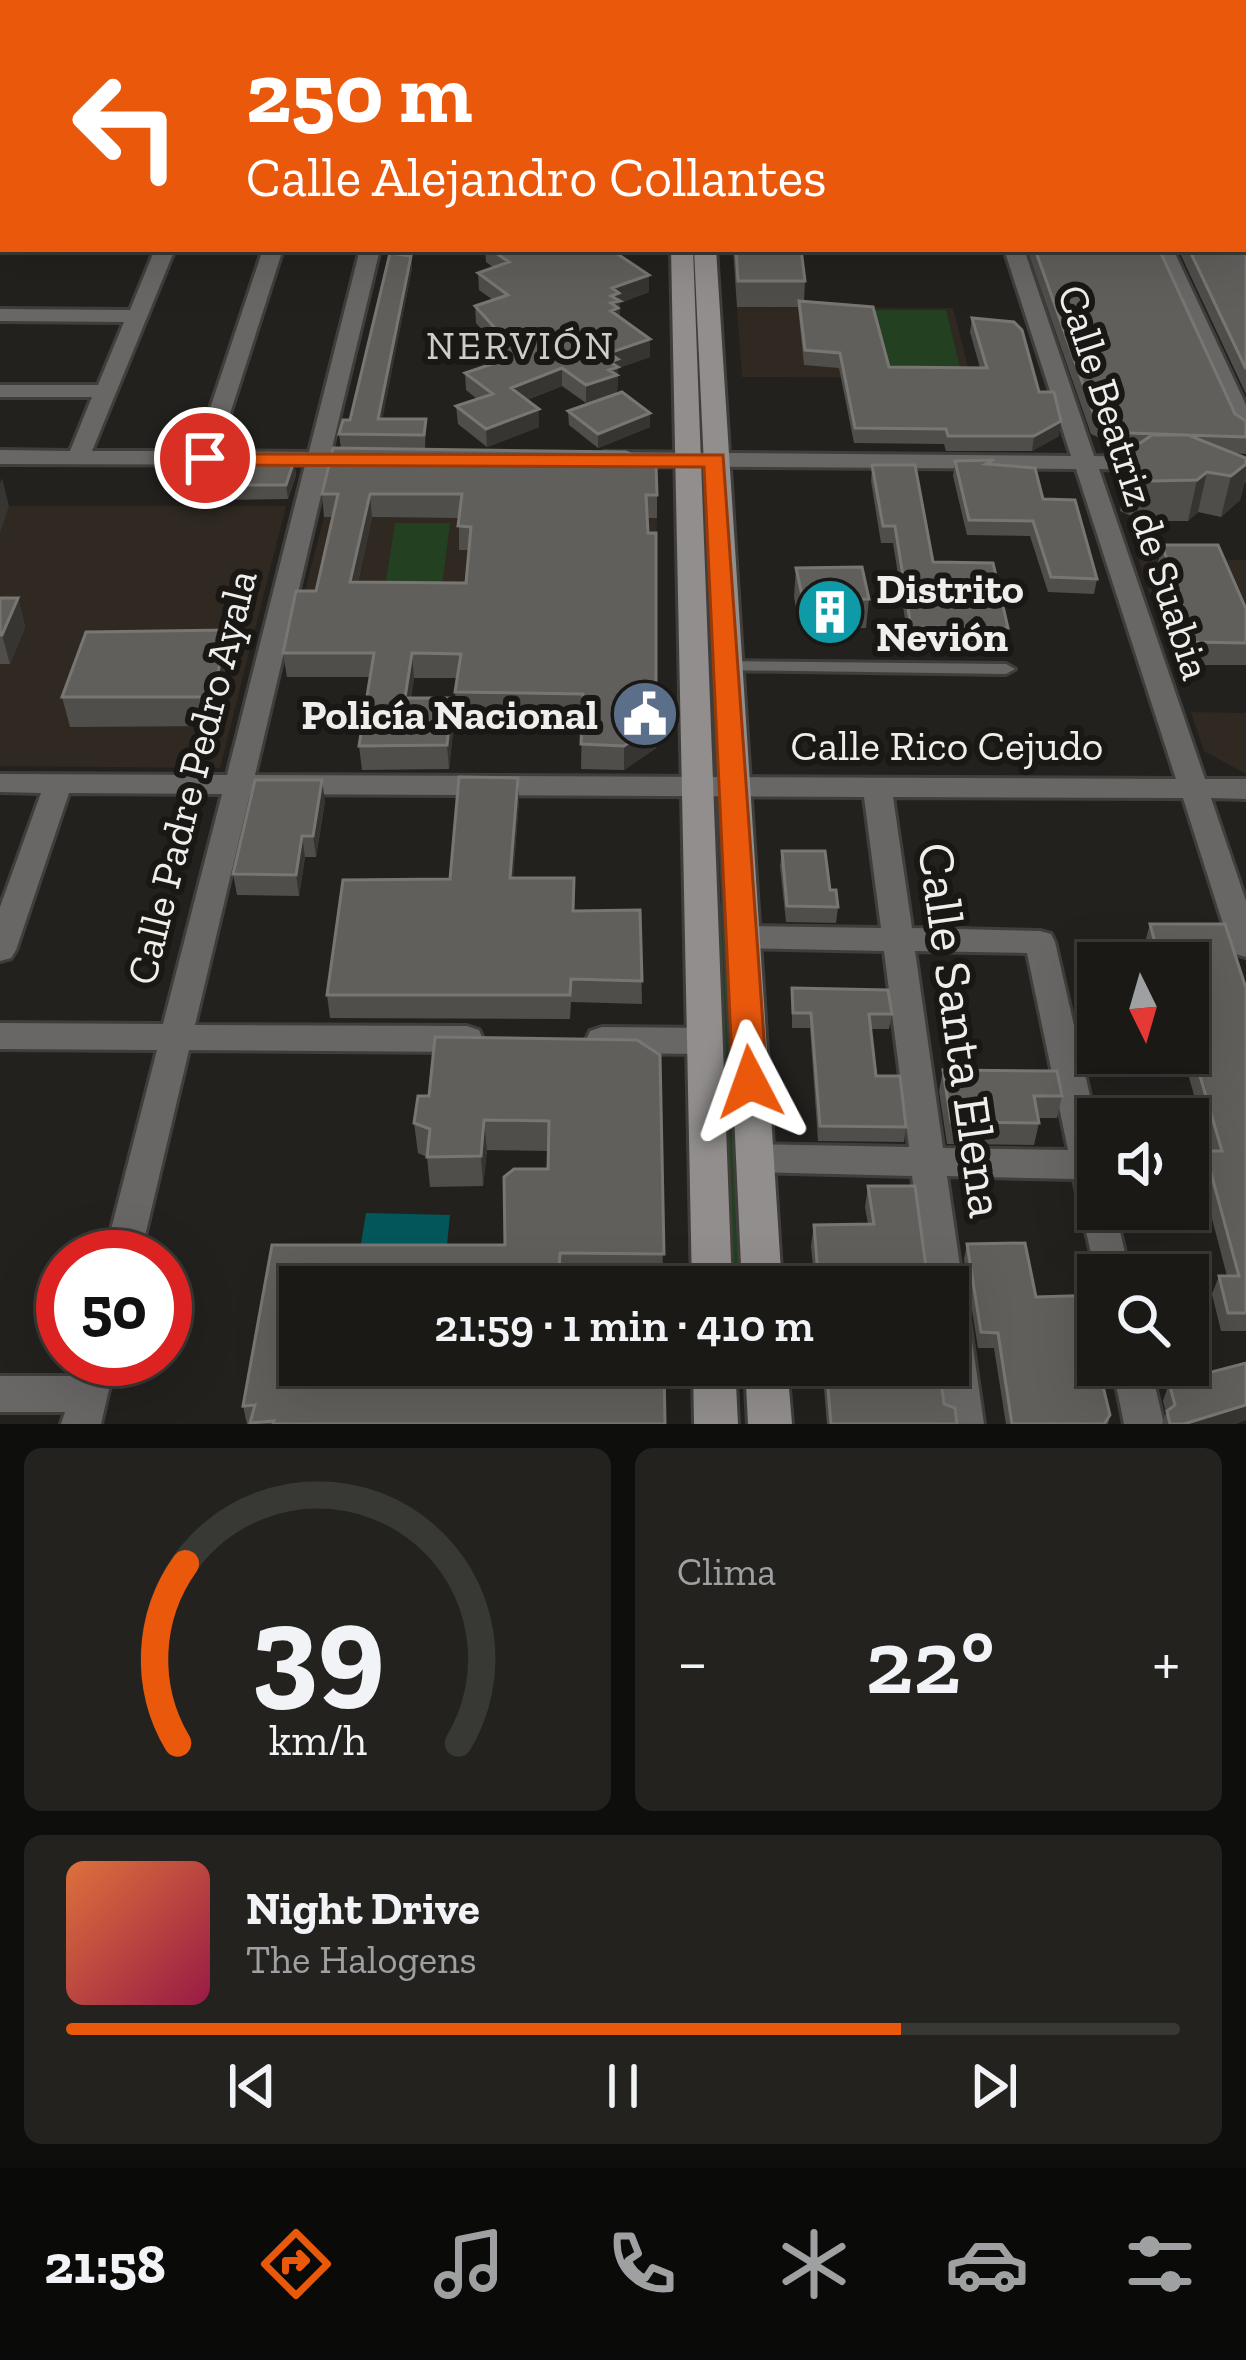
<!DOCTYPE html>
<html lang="es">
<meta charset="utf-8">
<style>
:root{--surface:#1a1916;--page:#23221f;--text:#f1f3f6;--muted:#9fa0a1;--line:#383835;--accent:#ea580c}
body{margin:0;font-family:"Zilla Slab",serif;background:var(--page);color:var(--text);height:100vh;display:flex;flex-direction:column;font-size:45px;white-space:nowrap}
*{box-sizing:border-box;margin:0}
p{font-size:39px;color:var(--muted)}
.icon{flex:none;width:66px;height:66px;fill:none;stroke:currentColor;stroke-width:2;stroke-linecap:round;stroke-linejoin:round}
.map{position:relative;height:1424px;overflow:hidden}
.drawer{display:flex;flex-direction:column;gap:24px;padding:24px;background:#0e0e0c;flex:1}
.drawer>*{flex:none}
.guide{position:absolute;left:0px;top:0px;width:1248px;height:252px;box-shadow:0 12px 48px #0002,0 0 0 3px var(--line);background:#ea580c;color:#fff;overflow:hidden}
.needle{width:78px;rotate:175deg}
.tools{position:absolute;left:1077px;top:942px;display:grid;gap:24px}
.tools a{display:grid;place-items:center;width:132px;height:132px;border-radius:0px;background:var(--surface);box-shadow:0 12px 48px #0002,0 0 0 3px var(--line);font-size:60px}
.speed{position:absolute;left:36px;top:1230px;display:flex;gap:24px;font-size:60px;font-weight:700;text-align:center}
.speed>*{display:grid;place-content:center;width:156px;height:156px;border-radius:50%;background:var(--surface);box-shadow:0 12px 48px #0002,0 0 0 3px var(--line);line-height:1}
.speed .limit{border:18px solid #d22;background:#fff;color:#111}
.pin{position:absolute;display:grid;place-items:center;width:102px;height:102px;color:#fff;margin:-51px;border:6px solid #fff;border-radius:50%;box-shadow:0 3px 12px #0007}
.me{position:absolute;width:132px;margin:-66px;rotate:356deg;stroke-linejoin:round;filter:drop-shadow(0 0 9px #0008)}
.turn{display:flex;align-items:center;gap:42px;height:252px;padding:0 48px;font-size:54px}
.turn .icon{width:156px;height:156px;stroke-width:2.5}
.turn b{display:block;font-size:84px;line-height:102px}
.big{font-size:90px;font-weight:600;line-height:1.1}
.drawer .tile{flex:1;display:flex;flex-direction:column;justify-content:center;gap:18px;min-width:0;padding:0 42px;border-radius:18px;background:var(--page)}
.drawer .dial{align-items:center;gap:0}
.dial svg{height:312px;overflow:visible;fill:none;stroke:var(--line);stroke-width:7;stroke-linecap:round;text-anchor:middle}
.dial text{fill:var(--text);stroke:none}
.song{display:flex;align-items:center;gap:36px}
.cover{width:144px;height:144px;border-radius:18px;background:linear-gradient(135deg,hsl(20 70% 55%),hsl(340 70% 35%))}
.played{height:12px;border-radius:6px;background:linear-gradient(90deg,var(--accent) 75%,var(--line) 75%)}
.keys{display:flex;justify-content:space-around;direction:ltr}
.heat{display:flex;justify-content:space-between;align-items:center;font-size:66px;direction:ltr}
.drawer .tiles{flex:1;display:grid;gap:24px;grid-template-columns:1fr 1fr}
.tile:last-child{grid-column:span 2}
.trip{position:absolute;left:279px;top:1266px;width:690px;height:120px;border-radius:0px;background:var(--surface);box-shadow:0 12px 48px #0002,0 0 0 3px var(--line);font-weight:600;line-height:120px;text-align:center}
.tabs{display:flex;height:192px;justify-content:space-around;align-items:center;background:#0a0a09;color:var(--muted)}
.tabs .icon{width:84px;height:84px}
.tabs .selected{color:var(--accent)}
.tabs b{font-size:54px;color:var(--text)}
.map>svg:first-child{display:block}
.built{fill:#2f2921}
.green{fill:#234021}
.water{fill:#03575a}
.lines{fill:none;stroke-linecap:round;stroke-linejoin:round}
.pedestrian-casing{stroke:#403e3b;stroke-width:6}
.minor-casing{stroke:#403e3b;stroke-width:6}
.secondary-casing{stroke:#403e3b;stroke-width:6}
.primary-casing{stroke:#403e3b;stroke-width:6}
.pedestrian{fill:#696666;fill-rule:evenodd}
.minor{fill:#696666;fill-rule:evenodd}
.secondary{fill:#918e8d;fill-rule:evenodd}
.primary{fill:#b1acab;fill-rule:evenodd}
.wall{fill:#504e4b;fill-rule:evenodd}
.shaded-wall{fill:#373532}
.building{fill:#615f5c;stroke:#777673;stroke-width:3;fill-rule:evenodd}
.route{fill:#ea580c;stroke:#983908;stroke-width:3}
.labels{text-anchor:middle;stroke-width:12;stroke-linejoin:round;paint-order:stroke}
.far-neighbourhood-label{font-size:39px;letter-spacing:3px;fill:#d0cdc9;stroke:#1a1815}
.street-label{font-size:42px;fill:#efeeec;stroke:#1a1815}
.poi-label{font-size:42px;font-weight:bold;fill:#efeeec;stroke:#1a1815;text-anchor:start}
.near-street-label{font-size:51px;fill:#efeeec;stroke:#1a1815}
</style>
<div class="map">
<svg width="1246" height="1424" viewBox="0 0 1246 1424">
<rect width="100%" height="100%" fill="#23211e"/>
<!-- built -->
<path class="built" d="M737,307L953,308L971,378L742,377Z
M0,506H286L220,768L0,766Z
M324,517L657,518L656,557L467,614H299Z
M1138,559L1246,560V665H1174Z
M1191,712L1246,713V774L1204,751Z"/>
<!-- green -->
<path class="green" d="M873,310H946L962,376H886Z
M395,523H450L441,593H384Z
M716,903H725L742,1287H732Z"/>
<!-- water -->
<path class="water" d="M366,1213L450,1215L445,1264L358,1262Z"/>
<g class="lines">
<defs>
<path id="pedestrian" d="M725,661L1006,664L1015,669L1006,674L719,670L716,666L719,662Z"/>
<path id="minor" d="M201,0H231L233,3H203Z
M468,0H488L490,3H470Z
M810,0H824V3H810Z
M925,0H939L940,3H926Z
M1041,0H1055L1056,3H1042Z
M1246,0V5L1162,1V0Z
M3,44V58L0,59V45Z
M0,116H3V126H0Z
M1245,121H1246V132H1245Z
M0,196H3L0,212Z
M0,233H3V245H0Z
M155,249H175L92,451H196L263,249H283L218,451L309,452L360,249H380L331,452H368L379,459L368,466H328L255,775L1176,779L1076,469L604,466L593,459L604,452L1071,456L1004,249H1024L1094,456L1174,458L1177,463L1166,470L1099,469L1205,779H1246V799L1211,798L1246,901V957L1235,954L1230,946L1183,798L893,797L912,928L1040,931L1051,934L1055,942L1098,1131V1209H1115L1130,1275H1098V1284L1074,1179L947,1176L963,1287L960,1294L967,1306L984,1424H944L937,1365H948V1287H927L912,1176L755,1172L743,1168L738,1158L743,1148L755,1144L909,1147L884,951L741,948L730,945L726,937L730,929L741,926L881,928L864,797L250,794L195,1025L467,1026L479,1030L483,1039L479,1048L467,1052L189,1050L140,1257H104L157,1050L0,1049V1023L163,1024L222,794L69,793L16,950L11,958L0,961V907L41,793L0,792V774L227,775L305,465L0,464V450L70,451L92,397H0V385H98L124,322L0,321V309L130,310ZM915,951L1027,953L1068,1150L943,1148Z
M1153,249H1173L1246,405V436L1235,429Z
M602,1027L706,1028L718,1032L722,1041L718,1050L706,1054L602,1053L590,1049L586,1040L590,1031Z
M78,1359H116L101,1424H61L65,1412H0V1376H74Z
M1112,1365H1150L1164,1424H1124Z"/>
<path id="secondary" d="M683,0H699V3H683Z
M671,249H693L732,1287H692Z
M694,249H716L782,1287H742Z
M693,1365H735L738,1424H694Z
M745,1365H787L792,1424H748Z"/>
<path id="primary" d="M0,68H3V78H0Z
M1245,97H1246V109H1245Z"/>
</defs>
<!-- pedestrian casing -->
<use href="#pedestrian" class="pedestrian-casing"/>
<!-- minor casing -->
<use href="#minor" class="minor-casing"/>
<!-- secondary casing -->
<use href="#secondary" class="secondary-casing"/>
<!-- primary casing -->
<use href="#primary" class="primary-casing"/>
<!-- pedestrian -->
<use href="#pedestrian" class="pedestrian"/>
<!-- minor -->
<use href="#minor" class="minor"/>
<!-- secondary -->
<use href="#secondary" class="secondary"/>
<!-- primary -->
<use href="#primary" class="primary"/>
</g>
<!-- wall -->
<path class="wall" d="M1246,240V394L1178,249H1245Z
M485,249H620V256L649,275V292L620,303V317L650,339V357L618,368L617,393L586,403L562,386L527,400L539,409V427L487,447L458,424L456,406L477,399L466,390L465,373L485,366L469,354L468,336L483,331L476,323L475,306L493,300L479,290L478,273L494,268L486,262Z
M733,249H801L805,281L804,302L889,367L980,368L970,332L972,318L1039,392L1059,436L1032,451H946L944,444L854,443L839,368L804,365L798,307H737Z
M1027,249H1159L1235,414L1246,421V454L1233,453L1246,458V483L1245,481L1240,500L1221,517L1198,512L1188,521H1143L1120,511L1132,450H1126L1091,434Z
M411,256L412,268L382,419H426L425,448H341L339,434L350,420Z
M568,411L650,427L598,448L569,425Z
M994,460L993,465L1043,499L1097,579L1094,594L1048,592L1030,536L967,535L953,476L955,461Z
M294,461L296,475L288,499L224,500L222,485Z
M872,465L933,562L1008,628L1005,645L909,644L893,543H881L871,481Z
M322,494L657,495V518H647L656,748L624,770L581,769L582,719L457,717L455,692L457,678H414L411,698H452L454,722L449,769L362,770L359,746L370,677H287L283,653L316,591L332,517H324ZM372,517L459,518V550H469L466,583L358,582Z
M1162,545L1246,609V665H1190L1157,567Z
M796,568L869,599L866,628L800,629L794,597Z
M0,598H18L25,627L10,664H0Z
M228,630L233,660L217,726L70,727L62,697Z
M325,801L316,857H305L299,896L237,895L233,874Z
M519,801L513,878L574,911L640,910L642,1004L571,1002L570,1019L330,1018L327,995L450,879Z
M782,851L830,890L838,907L836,923L786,922L780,866Z
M1150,924L1246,988V1331H1221L1212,1294L1219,1276H1227L1199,1169L1205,1151H1210L1182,1053H1188V963H1129L1132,950H1147L1145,942Z
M792,988L892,1014L889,1029H870L876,1076L906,1127L904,1142L818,1141L810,1028H792Z
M435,1037L637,1040L660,1055L663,1284L561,1283V1287H300V1365H664L665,1424H247L243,1406L272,1245H505L504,1177L514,1169H548V1151L487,1150L483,1186L430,1187L427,1157L418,1153L414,1123L418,1096H429Z
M943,1070L1062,1096L1057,1118H1038L1039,1123L1034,1145L947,1144L939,1091Z
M868,1186L926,1267L947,1287H815L811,1246L814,1225L868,1224L865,1207Z
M967,1244L1036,1297L1098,1295V1365H1109L1108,1369H1099L1110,1415L1108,1424H1006L994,1348H978L964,1259Z
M1246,1363V1420L1235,1424H1162L1166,1413L1163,1401L1169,1383Z
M822,1365H939L944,1404L957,1424H827Z"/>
<!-- shaded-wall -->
<path class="shaded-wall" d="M411,256L412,268L380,432L378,419Z
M649,275V292L620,303V318L612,328V288Z
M650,339V357L618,368L617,393L586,403V385L609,353Z
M562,368V386L512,406L511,388Z
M539,409V427L487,447L486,429Z
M650,413V427L598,448V434Z
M1061,421L1059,436L1032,451L1034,436Z
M294,461L296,475L288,499L286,485Z
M1246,464V478L1240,500L1221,517L1231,476Z
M1207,472L1198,512L1188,521L1197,480Z
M2,478L9,506L0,533V484Z
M370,494L372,517L353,605L350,582Z
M18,598L25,627L10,664L2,635Z
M228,630L233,660L217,726L212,697Z
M412,653L414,678L408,722L405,698Z
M452,698L454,722L449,769L447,745Z
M656,724V748L624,770V746Z
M518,778L519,801L511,901L510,878Z
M322,780L325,801L316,857L313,836Z
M302,836L305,857L299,896L296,875Z
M484,1120L487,1150L483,1186L481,1156Z
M1246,1405V1420L1235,1424H1184Z"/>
<!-- building -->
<path class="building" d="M278,0H401L413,2L273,3Z
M581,0H659L648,3H564Z
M715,0H812V3H715Z
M1111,0H1136L1138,3H1113Z
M1245,145L1246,147L1245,223Z
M1245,240H1246V369L1189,249H1245Z
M490,249H620L613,251L649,275L612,288L619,293L611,296L620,301L611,303L618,308L611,311L650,339L609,353L618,359L610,362L618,367L609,370L617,375L586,385L562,368L511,388L539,409L486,429L456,406L493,394L465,373L501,361L468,336L494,327L475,306L508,295L478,273L509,262Z
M736,249H801L805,281H738Z
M1035,249H1159L1235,414L1246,421V437L1129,433L1095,418Z
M390,253L411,256L378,419H426L424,435L339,434L343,420H350Z
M799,301L873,307L889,367L987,368L972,318L1014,322L1022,330L1039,392H1054L1061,421L1034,436H948L946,429L855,428L840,353L805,350Z
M622,392L650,413L598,434L568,411Z
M1152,435H1188L1246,458V464L1231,476L1207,472L1197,480L1152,481L1128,471L1137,464L1133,448Z
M333,448L626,452L656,466L657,495H646L648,533H656V724L624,746L581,744L583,694L455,692L461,654L412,653L405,698H452L447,745L359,746L374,653H283L296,591H316L338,494H322ZM370,494H462L458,526L471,527L466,583L350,582Z
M994,460L986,464L1035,468L1043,499L1075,500L1097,579L1051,577L1033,521L969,520L955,461Z
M229,461H294L286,485H222Z
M872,465H915L933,562L993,563L1008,628L911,627L895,526H883Z
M1162,545H1218L1246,609V643L1195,642Z
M862,567L869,599L803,600L796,568Z
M0,598H18L2,635H0Z
M228,630L212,697H62L86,632Z
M459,777L518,778L510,878H574L573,911L640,910L642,981L571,979L570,995H327L343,880L450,879Z
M255,780H322L313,836H302L296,875L233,874Z
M782,851H825L830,890H836L838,907L787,906Z
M1150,924H1225L1246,988V1313H1228L1219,1276H1239L1205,1151H1222L1188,1035V963H1135L1132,950H1157Z
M792,988L888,990L892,1014H869L876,1076H900L906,1127L820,1126L811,1013H793Z
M435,1037L637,1040L660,1055L664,1254L560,1253L558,1287H300V1365H664L665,1424H273L274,1421L250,1423L255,1405L243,1406L272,1245H505L504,1177L514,1169H548L549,1121L484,1120L481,1156L427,1157L430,1129L414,1123L418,1096H429Z
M943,1070L1057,1071L1062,1096H1034L1039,1123L951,1122Z
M868,1186H915L926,1267L948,1270L947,1287H819L814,1225L874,1224Z
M1025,1243L1036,1297L1098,1295V1353H1095L1110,1415L1104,1424H1012L998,1333L981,1332L967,1244Z
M1246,1363V1405L1184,1424H1170L1167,1411L1175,1405L1169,1383Z
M826,1365H939L944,1404L955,1408L957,1424H831Z"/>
<!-- route -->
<path class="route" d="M197,454L723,455L767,1082L762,1092H738L733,1082L704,467L205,465L193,458Z"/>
<!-- icons -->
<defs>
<symbol id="building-disc" viewBox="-11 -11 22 22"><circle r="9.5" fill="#0f9aa8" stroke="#1a1815"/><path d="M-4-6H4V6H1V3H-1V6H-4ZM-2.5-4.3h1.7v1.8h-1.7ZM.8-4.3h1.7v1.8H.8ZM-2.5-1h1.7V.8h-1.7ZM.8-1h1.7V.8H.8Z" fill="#fff"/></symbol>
<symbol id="civic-disc" viewBox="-11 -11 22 22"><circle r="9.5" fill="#5c6f8a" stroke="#1a1815"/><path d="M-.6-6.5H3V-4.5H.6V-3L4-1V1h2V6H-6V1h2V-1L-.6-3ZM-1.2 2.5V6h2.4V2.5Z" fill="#fff"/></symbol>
</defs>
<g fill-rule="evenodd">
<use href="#building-disc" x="792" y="574" width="76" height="76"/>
<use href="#civic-disc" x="607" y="676" width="76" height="76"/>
</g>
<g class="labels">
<!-- far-neighbourhood labels -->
<g class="far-neighbourhood-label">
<text x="521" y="359">NERVIÓN</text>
</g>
<!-- street labels -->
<g class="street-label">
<text transform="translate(1135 482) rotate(72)" y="15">Calle Beatriz de Suabia</text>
<text x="947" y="760">Calle Rico Cejudo</text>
<text transform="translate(191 777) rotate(-76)" y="15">Calle Padre Pedro Ayala</text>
</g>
<!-- poi labels -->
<g class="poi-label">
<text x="876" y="603">Distrito<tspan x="876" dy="48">Nevión</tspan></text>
<text x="598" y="729" text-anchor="end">Policía Nacional</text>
</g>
<!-- near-street labels -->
<g class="near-street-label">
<text transform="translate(962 1030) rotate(82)" y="18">Calle Santa Elena</text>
</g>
</g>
</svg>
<div class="tools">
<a><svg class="needle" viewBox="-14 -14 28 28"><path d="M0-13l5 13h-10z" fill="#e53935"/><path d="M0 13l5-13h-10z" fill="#9fa0a1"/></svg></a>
<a><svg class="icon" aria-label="sound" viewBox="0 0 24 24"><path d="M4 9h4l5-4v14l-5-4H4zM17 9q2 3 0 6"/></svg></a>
<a><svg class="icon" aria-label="search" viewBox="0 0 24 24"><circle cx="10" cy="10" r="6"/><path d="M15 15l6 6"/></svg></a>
</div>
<div class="speed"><div class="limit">50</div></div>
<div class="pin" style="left:205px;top:458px;background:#d93025"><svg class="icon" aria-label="arrive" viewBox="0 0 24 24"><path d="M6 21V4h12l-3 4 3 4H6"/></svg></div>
<svg class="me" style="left:750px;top:1082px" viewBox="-20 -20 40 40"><path d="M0-17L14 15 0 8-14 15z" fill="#ea580c" stroke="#fff" stroke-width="4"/></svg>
<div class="trip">21:59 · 1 min · 410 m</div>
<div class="guide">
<div class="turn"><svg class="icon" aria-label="left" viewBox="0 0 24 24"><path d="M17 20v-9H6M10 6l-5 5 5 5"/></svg><div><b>250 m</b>Calle Alejandro Collantes</div></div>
</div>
</div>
<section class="drawer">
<div class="tiles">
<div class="tile dial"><svg viewBox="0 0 100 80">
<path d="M14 69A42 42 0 1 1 86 69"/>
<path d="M14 69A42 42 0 0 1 16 23" stroke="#ea580c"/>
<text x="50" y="56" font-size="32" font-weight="700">39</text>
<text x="50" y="72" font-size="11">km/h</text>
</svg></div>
<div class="tile"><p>Clima</p>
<div class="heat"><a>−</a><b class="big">22°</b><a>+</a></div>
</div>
<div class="tile">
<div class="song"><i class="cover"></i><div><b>Night Drive</b><p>The Halogens</p></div></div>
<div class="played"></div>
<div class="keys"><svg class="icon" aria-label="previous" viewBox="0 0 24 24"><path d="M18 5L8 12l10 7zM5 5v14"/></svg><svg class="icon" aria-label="pause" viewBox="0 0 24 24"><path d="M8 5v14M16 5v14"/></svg><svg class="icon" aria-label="next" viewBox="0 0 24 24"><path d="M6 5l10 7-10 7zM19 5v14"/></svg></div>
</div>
</div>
</section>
<nav class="tabs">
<b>21:58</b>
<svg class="icon selected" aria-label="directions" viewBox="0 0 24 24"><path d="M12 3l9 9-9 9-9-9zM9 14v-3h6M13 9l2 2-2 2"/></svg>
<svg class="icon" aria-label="music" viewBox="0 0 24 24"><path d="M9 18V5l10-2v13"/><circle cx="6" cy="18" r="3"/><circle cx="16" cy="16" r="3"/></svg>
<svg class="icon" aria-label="phone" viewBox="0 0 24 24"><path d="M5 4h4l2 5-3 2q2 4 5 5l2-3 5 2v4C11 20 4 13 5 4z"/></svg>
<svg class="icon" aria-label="climate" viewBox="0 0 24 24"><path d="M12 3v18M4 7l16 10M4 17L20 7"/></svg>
<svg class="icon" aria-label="car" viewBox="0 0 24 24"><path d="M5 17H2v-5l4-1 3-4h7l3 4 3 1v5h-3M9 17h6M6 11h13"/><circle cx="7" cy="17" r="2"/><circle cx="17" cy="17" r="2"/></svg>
<svg class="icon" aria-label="filters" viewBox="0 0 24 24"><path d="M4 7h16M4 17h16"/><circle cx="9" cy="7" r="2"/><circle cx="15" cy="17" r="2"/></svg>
</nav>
